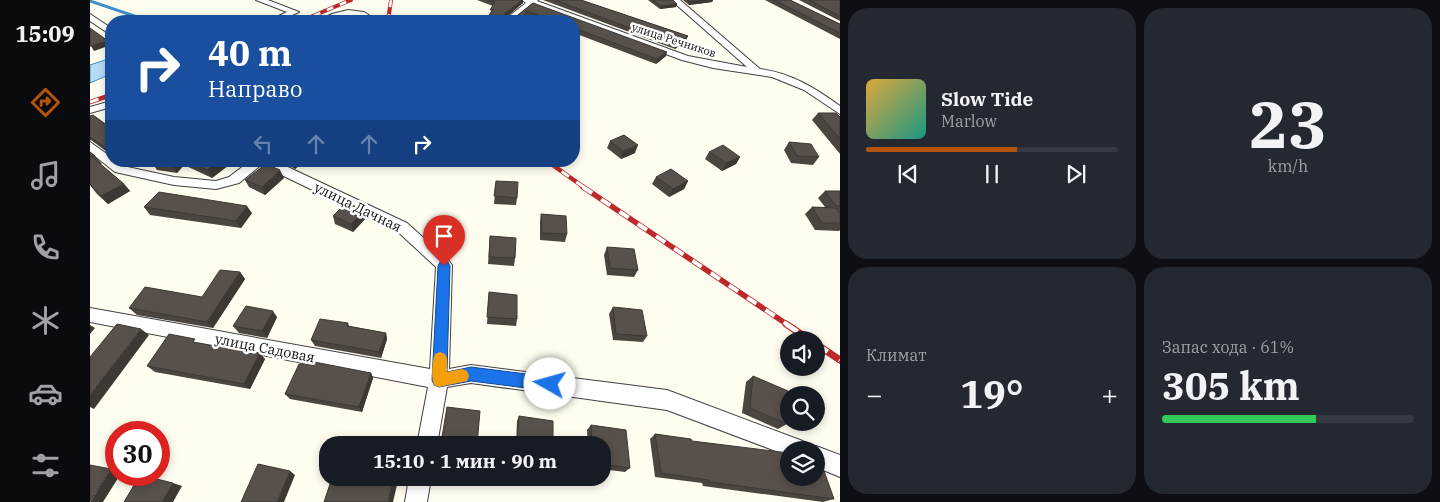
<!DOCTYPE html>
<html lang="ru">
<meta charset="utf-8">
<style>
:root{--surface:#171b24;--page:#242831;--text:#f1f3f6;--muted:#9ea1a6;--line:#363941;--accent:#b45309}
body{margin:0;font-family:"IBM Plex Serif",serif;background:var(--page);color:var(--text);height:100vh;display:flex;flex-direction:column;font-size:19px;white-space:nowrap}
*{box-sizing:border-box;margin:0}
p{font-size:16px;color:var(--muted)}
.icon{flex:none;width:28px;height:28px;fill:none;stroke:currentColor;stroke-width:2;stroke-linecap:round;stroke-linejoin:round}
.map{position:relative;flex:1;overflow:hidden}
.side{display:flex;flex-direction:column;gap:8px;padding:8px;background:#0d0f14;width:600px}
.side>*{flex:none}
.top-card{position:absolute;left:15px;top:15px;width:475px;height:152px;border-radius:20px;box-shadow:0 2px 8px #0003;background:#1a4fa0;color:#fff;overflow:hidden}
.tools{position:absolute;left:690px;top:331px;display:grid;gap:10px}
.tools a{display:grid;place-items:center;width:45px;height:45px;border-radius:50%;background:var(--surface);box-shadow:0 2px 8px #0003;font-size:25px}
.speed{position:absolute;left:15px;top:421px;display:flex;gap:10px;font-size:25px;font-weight:700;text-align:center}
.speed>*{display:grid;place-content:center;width:65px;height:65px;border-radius:50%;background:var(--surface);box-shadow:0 2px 8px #0003;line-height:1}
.speed .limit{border:8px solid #d22;background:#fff;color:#111}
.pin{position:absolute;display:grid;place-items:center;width:42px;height:42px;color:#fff;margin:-51px -21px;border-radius:50% 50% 50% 0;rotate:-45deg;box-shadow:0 0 5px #0007}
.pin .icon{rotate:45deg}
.me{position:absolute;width:55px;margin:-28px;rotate:277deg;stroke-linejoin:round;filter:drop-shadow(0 0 4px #0008)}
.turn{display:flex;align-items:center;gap:18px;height:105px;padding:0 20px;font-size:22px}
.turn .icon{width:65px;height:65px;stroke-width:2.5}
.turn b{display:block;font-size:35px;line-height:42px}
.lanes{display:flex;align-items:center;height:48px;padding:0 20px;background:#0003;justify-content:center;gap:25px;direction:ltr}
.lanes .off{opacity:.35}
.big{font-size:38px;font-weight:700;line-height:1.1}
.side .widget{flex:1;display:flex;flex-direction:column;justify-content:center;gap:8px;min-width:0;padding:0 18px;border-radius:20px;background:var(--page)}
.side .dial{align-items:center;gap:0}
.dial b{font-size:65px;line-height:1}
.song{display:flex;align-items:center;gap:15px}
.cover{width:60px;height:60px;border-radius:8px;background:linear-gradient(135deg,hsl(40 70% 55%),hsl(170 70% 35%))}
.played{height:5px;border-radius:2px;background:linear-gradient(90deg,var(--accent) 60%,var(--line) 60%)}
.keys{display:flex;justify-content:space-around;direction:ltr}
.heat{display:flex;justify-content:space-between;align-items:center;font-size:28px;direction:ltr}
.charge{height:8px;border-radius:4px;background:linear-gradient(90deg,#34c759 61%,var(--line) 0)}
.side .tiles{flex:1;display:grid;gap:8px;grid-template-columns:repeat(2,1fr)}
.trip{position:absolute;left:229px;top:436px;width:292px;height:50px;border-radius:20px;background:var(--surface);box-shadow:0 2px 8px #0003;font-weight:700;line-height:50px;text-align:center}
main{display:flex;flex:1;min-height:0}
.menu{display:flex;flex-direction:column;width:90px;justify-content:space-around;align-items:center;background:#090b0e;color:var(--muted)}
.menu .icon{width:35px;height:35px}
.menu .current{color:var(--accent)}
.menu b{font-size:22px;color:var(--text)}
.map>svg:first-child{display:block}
.water{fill:#b6dcf5;stroke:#3d8fcc}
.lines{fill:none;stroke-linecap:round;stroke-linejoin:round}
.stream{stroke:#3d8fcc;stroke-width:3}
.minor-casing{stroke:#414141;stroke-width:2}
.minor{fill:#fff;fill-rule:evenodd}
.rail-far3-casing{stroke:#bd282b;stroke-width:4}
.rail-far2-casing{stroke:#bd282b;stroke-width:4.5}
.rail-far1-casing{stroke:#bd282b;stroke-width:5.5}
.rail-casing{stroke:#bd282b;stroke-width:7}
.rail-far3{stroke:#fff;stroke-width:2.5;stroke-dasharray:7;stroke-linecap:butt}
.rail-far2{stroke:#fff;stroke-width:3;stroke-dasharray:9;stroke-linecap:butt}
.rail-far1{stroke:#fff;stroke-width:4;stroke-dasharray:11;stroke-linecap:butt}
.rail{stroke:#fff;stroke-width:5;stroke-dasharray:14;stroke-linecap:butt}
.wall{fill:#4b4540}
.shaded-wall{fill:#3d3834}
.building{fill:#57504b;stroke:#3d3834}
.route{fill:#1a73e8;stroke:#114b97}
.slow{fill:#f59e0b}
.labels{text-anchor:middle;stroke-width:5;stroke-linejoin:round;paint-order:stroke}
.far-street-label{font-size:11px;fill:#0e0e0e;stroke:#fff}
.street-label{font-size:14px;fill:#0e0e0e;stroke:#fff}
</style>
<main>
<nav class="menu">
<b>15:09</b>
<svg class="icon current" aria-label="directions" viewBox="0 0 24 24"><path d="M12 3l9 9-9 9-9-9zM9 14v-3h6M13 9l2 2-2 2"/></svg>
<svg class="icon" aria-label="music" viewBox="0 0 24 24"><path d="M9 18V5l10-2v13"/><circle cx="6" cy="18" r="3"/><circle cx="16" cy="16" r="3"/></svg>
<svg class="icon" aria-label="phone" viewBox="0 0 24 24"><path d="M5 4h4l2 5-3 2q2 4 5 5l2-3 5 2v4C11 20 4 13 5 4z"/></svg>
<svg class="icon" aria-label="climate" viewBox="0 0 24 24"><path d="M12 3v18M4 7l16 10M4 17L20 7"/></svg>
<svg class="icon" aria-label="car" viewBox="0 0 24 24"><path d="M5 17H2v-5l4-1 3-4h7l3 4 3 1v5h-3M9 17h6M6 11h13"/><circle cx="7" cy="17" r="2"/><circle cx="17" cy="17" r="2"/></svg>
<svg class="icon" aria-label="filters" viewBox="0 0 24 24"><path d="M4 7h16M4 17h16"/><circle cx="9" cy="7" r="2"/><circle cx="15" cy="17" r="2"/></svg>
</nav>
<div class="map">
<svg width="750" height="502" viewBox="0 0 750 502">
<rect width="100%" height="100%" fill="#fffcf0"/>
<!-- water -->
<path class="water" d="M21,58V74L0,83V65Z"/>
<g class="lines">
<!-- stream -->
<path class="stream" d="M0,1L59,21"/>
<defs>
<path id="minor" d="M166,0H178L209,12L189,21H178L197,12Z
M432,0H448L447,1L598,56L657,67L581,0H590L670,69C701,73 725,88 750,106V114L714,90L682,77L623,68L592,60L442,5L422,21H413L436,3Z
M258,10L274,12L288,21C278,22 271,15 260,15C249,15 239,22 228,21L242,14Z
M0,14L21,28V35L0,21Z
M21,101V107L0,113V107Z
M0,142L21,157V161H27L33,166L84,177L126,181L139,177L160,161H185L317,223L359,261L362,265L359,369L381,365L577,390L710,440L717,443L720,448L726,446L750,455V477L726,467V450H699V456L577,410L381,383L357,387L347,445H327L338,387L0,322V308L340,369L346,267L307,231L171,165L149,183L126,189L84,185L25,172L0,152Z
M319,478H341L337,502H315Z"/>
</defs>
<!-- minor casing -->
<use href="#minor" class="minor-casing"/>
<!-- minor -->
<use href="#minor" class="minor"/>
<defs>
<path id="rail-far3" d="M211,21L261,0
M298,21L301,0"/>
<path id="rail-far2" d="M0,102L21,95
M457,161L495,188"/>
<path id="rail-far1" d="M493,187L698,325"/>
<path id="rail" d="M696,324L720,340
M726,344L750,360"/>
</defs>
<!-- rail-far3 casing -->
<use href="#rail-far3" class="rail-far3-casing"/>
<!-- rail-far2 casing -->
<use href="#rail-far2" class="rail-far2-casing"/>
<!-- rail-far1 casing -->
<use href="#rail-far1" class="rail-far1-casing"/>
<!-- rail casing -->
<use href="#rail" class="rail-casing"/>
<!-- rail-far3 -->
<use href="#rail-far3" class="rail-far3"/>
<!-- rail-far2 -->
<use href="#rail-far2" class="rail-far2"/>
<!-- rail-far1 -->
<use href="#rail-far1" class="rail-far1"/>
<!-- rail -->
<use href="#rail" class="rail"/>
</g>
<!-- wall -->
<path class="wall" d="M387,0H433V3L414,19L424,18L443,3L576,56L566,64L484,33V21H452L436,15L433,21H394L400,14L403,6Z
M453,0H491L598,36L596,40L585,49Z
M558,0H583L587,4L586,7L570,9Z
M593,0H623L622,2L599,5Z
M675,0H700L750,24V39Z
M709,0H750V21Z
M728,113L750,117V154L722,120Z
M0,116L21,128L17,152L1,140L0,141Z
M520,141L545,153L531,159L517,148Z
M699,142L729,157L723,165L701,163L694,150Z
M0,152L5,156L12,164H10L34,184L40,191L18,204L7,194L0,185Z
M619,152L650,157L646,164L632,171L615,159Z
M63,161H137L139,165L122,178L94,165L87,173L67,170L62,163Z
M191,161H215L205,169Z
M566,177L598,181L594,189L579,197L562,184Z
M194,178L175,195L159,187L155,180Z
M406,181L427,198L426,205L404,204Z
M735,191H750V230L749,231L725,230L715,214L722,207H735L728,198Z
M54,207L162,213L151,228L60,215Z
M274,211L276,218L263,232L245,224L243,216Z
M451,214L477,234L475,242L450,240V222Z
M400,236L425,258L424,266L398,264Z
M517,247L548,270L544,277L517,275L514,255Z
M150,272L155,279L123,328L47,315L39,308L112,297Z
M399,292L427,319L426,326L397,324Z
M523,307L557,336L553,342L523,340L519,314Z
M187,317L177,338L149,333L143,326Z
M258,323L259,326L296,333L297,339L291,358L225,346L221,340Z
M109,343L175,359L160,389L65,372L57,366Z
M212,364L281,373L283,378L272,412L200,399L195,394Z
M663,376L697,424L688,429L652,413L656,382Z
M429,416L463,445H426L427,421Z
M501,425L540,468L535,472L512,469V445H498L497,430Z
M565,434L602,441L744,499L733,502L613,486L612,483L565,477L560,439Z
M351,443L387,445H352Z"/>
<!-- shaded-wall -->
<path class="shaded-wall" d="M432,0H433V3L411,21V17Z
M616,0H623L622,2L599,5L600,2Z
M587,4L586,7L570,9L571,6Z
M437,11L436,15L433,21H431Z
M598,36L596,40L585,49L586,45Z
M18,41L21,45L4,51L1,46Z
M577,52L576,56L566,64L567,59Z
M548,145L545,153L531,159L533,151Z
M21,150V157L17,152Z
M650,157L646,164L632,171L636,163Z
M85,161H92L94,165L87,173L82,165Z
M130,161H137L139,165L122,178L117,170Z
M203,161H215L205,169Z
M190,170L194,178L175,195L172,187Z
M598,181L594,189L579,197L583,189Z
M34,184L40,191L18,204L11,196Z
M157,206L162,213L151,228L146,221Z
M274,211L276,218L263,232L261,224Z
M150,272L155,279L123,328L117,322Z
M183,311L187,317L177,338L172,331Z
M0,325L5,328L0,334Z
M51,329L59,335L4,409L0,407V395Z
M296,333L297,339L291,358L289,352Z
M170,353L175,359L160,389L154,384Z
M281,373L283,378L272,412L269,407Z
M21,469L26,471V475H30L13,502H0Z
M200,471L205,475L194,502H187Z
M303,480L307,485L303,502H298Z
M83,483L92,486L83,502H72Z"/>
<!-- building -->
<path class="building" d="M398,0H432L411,17L413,19L424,18L443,3L577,52L567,59L484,28V21H465L437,11L431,21H394L404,9L400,10L405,2Z
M465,0H491L598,36L586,45Z
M563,0H583L587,4L571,6Z
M598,0H616L600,2Z
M684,0H700L750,24V33Z
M719,0H750V16Z
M0,28L18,41L1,46H0Z
M728,113H746L750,117V139Z
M3,115L21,128V150L17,152L16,148L0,137V116Z
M534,135L548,145L533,151L520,141Z
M699,142L721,144L729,157L707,156Z
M633,145L650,157L636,163L619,152Z
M0,152L5,156H1L34,184L11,196L1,186H2L0,184Z
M63,161H85L82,165L62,163Z
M98,161H130L117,170Z
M176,164L190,170L172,187L155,180Z
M581,169L598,181L583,189L566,177Z
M406,181L428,182L427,198L404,196Z
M735,191H750V206H746Z
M69,192L157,206L146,221L54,207Z
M257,202L274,211L261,224L243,216Z
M722,207L746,208L750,214V223H732Z
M451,214L476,216L477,234L452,233Z
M400,236L426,238L425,258L399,257Z
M517,247L544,249L548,270L520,268Z
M130,270L150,272L117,322L39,308L55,287L112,297Z
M399,292L427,295V319L397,317Z
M156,306L183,311L172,331L143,326Z
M523,307L552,310L557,336L526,334Z
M230,319L258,323L257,326L296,333L289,352L221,340Z
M27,324L51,329L0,395V357Z
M79,334L105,339L103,342L131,347L133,344L170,353L154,384L57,366Z
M214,360L281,373L269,407L195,394L209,364H212Z
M663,376L698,391L697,424L660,408Z
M357,407L390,411L387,445H369L351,443Z
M429,416L463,421V445H427Z
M501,425L536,430L540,468L512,464V445H502Z
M565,434L601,439L602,441L699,453V478H726V457H729L744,499L620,482L619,480L571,473Z
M168,464L200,471L187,502H151Z
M0,465L21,469L0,501Z
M50,475L83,483L72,502H34Z
M242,478H287L303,480L298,502H234Z"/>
<!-- route -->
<path class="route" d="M354,261L358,262L360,266L357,372L381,367L460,377L465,379L467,384L465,389L460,391L381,381L349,387L344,385L342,380L348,266L350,262Z"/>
<!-- slow -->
<path class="slow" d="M350,352L355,354L357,358V372L372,369L377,371L379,376L377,381L349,387L344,385C341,377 342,362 345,354Z"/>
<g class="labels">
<!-- far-street labels -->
<g class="far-street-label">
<text transform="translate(584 40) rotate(18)" y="4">улица Речников</text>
</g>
<!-- street labels -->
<g class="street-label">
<text transform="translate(268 207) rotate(26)" y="5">улица Дачная</text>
<text transform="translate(175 348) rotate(11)" y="5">улица Садовая</text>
</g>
</g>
</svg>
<div class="tools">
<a><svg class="icon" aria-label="sound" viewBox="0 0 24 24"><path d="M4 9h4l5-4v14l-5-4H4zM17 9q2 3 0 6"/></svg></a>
<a><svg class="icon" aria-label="search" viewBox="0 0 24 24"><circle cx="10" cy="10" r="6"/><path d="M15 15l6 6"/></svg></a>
<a><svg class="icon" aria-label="layers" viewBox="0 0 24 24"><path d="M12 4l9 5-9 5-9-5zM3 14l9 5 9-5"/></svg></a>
</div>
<div class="speed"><div class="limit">30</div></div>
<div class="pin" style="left:354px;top:266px;background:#d93025"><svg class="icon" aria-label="arrive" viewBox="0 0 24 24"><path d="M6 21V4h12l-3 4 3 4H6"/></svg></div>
<svg class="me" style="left:460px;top:384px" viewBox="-20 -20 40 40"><circle r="19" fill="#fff"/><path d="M0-13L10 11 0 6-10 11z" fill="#1a73e8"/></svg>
<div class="trip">15:10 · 1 мин · 90 m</div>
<div class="top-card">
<div class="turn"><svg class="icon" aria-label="right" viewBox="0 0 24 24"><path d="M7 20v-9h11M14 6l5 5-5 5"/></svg><div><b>40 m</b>Направо</div></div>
<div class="lanes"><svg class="icon off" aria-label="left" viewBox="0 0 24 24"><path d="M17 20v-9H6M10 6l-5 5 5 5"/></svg><svg class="icon off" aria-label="ahead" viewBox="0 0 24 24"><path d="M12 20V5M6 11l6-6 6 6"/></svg><svg class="icon off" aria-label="ahead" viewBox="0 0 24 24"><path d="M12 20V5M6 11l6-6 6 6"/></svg><svg class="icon" aria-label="right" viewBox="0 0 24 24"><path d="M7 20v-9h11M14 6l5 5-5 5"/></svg></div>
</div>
</div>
<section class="side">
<div class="tiles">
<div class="widget">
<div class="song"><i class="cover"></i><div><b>Slow Tide</b><p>Marlow</p></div></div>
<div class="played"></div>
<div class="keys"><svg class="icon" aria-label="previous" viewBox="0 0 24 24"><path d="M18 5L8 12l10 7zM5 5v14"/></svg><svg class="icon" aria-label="pause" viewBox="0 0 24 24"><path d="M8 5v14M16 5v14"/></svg><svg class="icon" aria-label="next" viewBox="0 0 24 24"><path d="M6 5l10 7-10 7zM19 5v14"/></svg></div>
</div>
<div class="widget dial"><b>23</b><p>km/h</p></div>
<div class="widget"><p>Климат</p>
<div class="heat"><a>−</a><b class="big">19°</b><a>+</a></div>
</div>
<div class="widget"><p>Запас хода · 61%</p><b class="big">305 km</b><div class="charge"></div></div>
</div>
</section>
</main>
